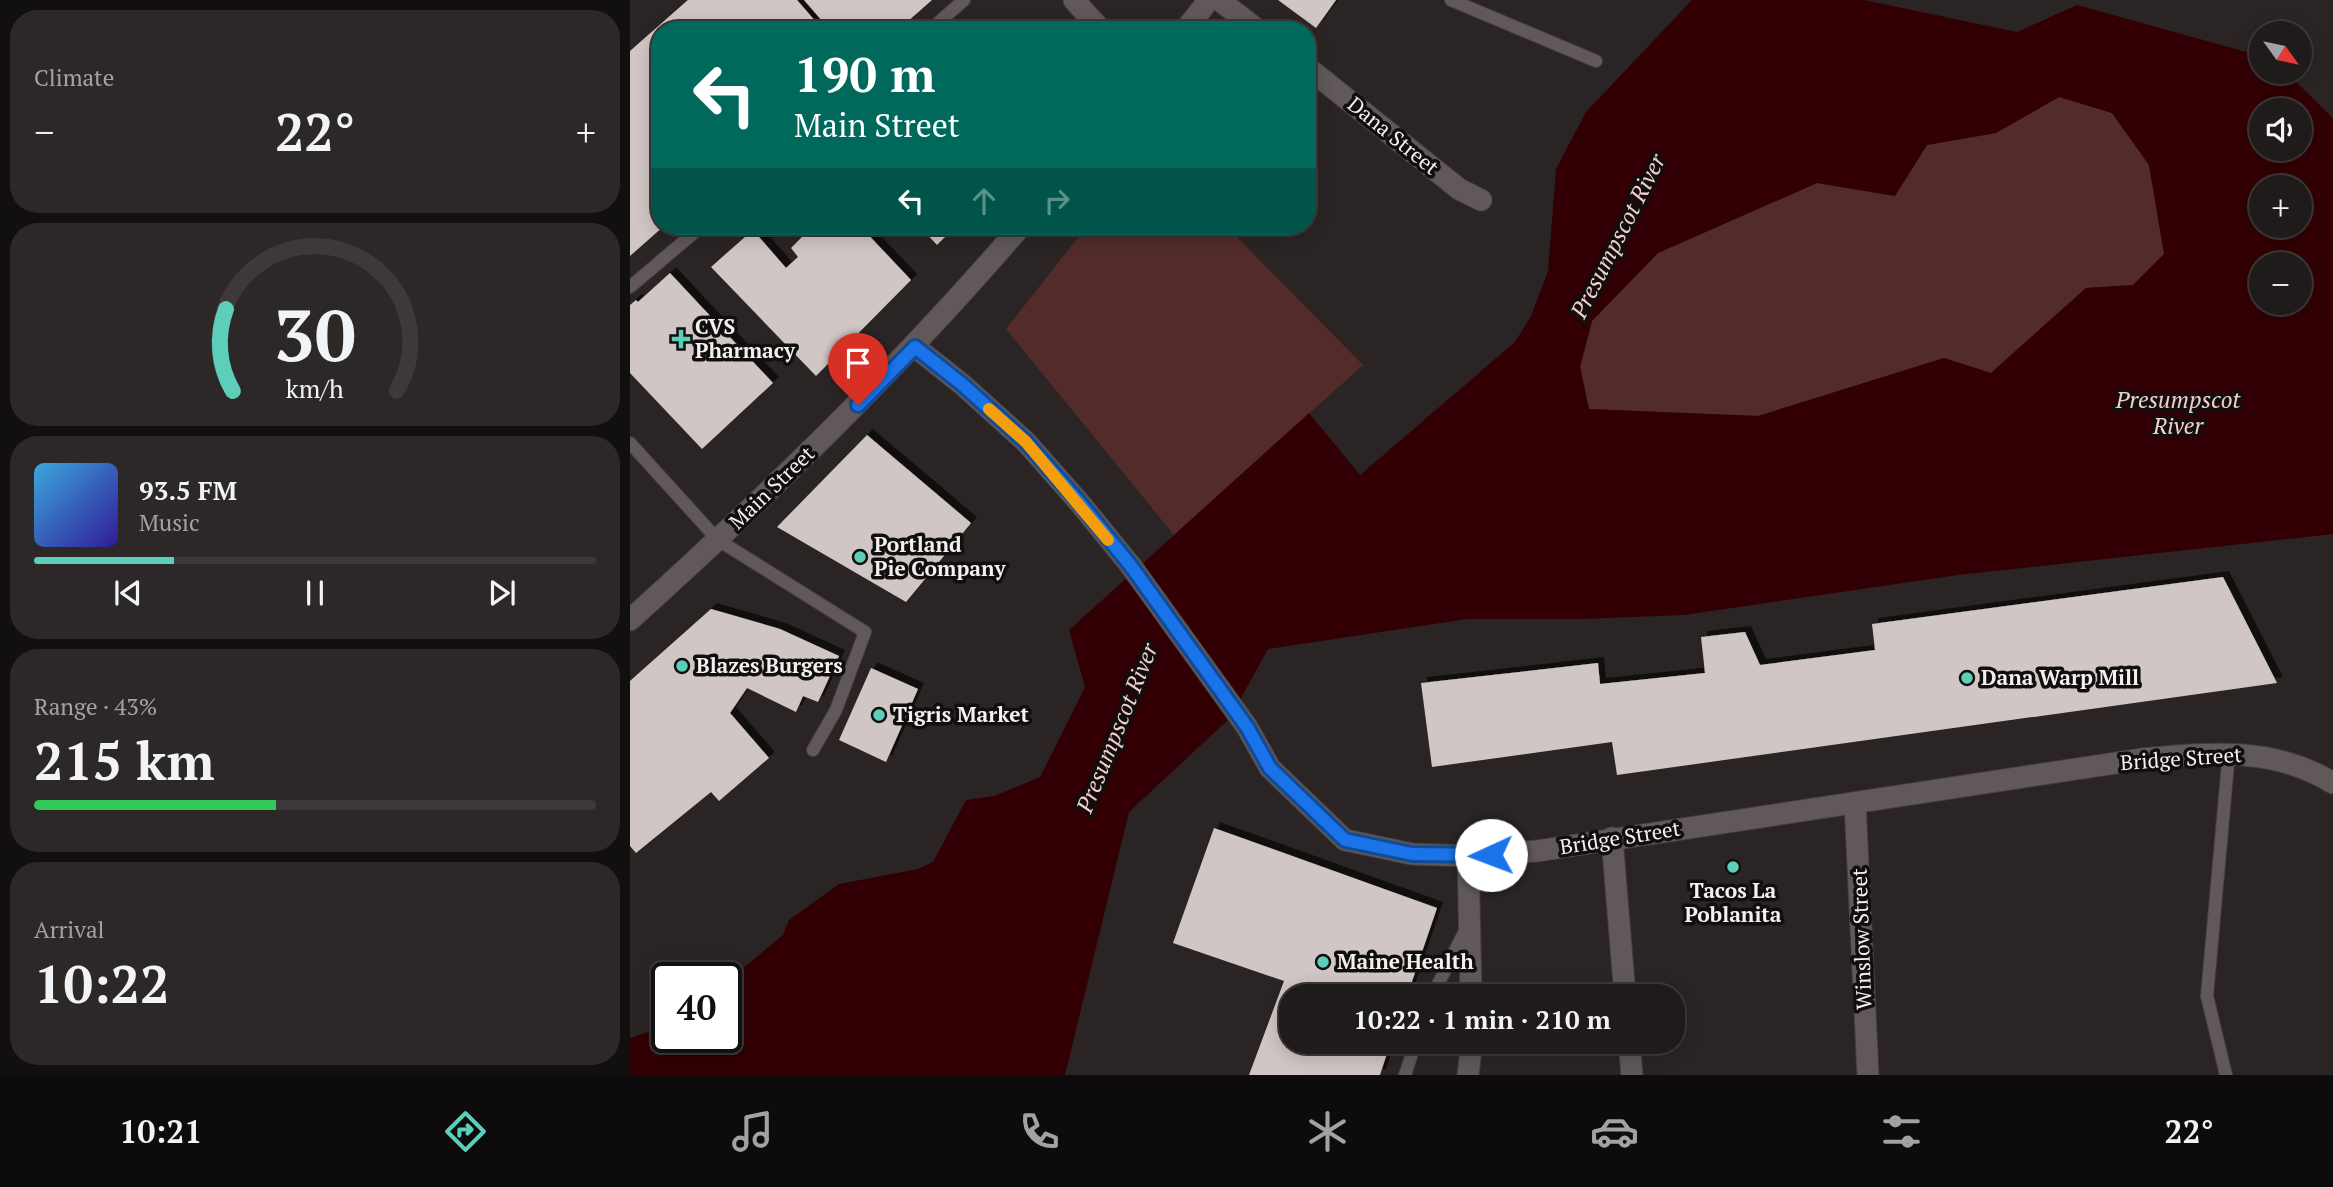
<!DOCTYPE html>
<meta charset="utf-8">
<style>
:root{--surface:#201b1b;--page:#2d2828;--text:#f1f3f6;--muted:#a2a1a3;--line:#3d393a;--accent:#5cceba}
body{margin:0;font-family:"PT Serif",serif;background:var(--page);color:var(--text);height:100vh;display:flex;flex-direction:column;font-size:26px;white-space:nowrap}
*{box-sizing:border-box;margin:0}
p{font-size:23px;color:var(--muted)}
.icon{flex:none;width:38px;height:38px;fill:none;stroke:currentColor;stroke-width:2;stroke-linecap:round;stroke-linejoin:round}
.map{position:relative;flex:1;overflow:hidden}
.details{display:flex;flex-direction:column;gap:10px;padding:10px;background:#120f0f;width:630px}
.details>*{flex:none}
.banner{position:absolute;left:21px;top:21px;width:665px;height:214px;border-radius:28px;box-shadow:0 4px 18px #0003,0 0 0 2px var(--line);background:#00695c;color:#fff;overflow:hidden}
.needle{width:46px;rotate:123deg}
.controls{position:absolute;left:1619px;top:21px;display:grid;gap:14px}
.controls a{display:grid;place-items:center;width:63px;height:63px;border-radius:50%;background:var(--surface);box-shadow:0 4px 18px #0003,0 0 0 2px var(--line);font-size:35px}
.speed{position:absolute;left:21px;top:962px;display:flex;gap:14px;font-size:35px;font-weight:700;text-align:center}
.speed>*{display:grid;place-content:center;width:91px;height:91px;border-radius:50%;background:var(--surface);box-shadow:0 4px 18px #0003,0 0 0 2px var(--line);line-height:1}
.speed .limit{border:4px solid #111;border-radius:10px;background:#fff;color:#111}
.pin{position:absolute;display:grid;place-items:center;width:60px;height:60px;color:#fff;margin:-72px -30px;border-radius:50% 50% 50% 0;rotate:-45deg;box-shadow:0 0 7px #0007}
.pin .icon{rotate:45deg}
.me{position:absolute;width:77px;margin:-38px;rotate:268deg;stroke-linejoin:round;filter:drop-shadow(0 0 5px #0008)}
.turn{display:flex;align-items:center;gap:24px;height:147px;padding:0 28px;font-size:32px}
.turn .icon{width:91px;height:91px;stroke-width:2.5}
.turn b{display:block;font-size:49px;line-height:60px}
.lanes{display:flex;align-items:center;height:66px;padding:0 28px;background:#0003;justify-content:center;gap:35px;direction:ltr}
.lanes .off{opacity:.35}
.big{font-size:52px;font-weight:800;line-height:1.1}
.details .card{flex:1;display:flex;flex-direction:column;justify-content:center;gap:10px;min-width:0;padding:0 24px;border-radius:28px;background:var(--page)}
.details .dial{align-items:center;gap:0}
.dial svg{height:182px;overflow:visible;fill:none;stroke:var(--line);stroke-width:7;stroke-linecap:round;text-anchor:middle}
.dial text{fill:var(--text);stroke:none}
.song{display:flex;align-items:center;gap:21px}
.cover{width:84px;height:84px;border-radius:10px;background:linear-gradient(135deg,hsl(200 70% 55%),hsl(250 70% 35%))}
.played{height:7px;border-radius:4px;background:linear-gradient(90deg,var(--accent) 25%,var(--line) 25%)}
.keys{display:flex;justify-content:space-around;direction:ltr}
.heat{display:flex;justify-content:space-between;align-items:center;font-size:38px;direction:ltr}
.charge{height:10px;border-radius:5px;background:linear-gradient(90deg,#34c759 43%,var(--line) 0)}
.trip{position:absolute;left:649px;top:984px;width:406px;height:70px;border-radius:28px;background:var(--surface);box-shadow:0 4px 18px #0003,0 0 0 2px var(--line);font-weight:800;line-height:70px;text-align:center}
.tabs{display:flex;height:112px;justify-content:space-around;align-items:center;background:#0d0b0b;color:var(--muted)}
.tabs .icon{width:49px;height:49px}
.tabs .on{color:var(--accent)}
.tabs b{font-size:32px;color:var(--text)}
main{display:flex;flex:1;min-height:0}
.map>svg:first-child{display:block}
.green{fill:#522b2a}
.water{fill:#320004;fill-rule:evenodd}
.building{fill:#d0c6c5;filter:url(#shadow)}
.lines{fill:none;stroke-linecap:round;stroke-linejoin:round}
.lane-casing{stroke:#463f3f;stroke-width:14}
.street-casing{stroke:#463f3f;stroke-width:23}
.secondary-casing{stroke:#463f3f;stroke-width:23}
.lane{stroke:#615959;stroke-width:12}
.street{stroke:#615959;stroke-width:21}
.secondary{stroke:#615959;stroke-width:21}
.route-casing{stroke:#114b97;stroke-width:18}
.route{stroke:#1a73e8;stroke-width:12}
.slow{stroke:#f59e0b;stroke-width:12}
.poi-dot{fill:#5cceba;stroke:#110e0e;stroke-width:2.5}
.labels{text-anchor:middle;stroke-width:7;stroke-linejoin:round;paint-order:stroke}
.street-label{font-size:21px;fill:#f5f0f0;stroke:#110e0e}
.poi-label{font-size:21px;font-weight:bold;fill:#f5f0f0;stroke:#110e0e;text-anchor:start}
.water-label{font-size:23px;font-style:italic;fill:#f5cdcb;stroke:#110e0e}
</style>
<main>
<section class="details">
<div class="card"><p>Climate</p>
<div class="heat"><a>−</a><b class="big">22°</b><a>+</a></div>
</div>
<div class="card dial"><svg viewBox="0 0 100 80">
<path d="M14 69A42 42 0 1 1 86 69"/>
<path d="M14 69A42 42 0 0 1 11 33" stroke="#5cceba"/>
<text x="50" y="56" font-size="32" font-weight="700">30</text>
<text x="50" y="72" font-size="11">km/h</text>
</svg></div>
<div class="card">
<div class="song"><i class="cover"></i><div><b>93.5 FM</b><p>Music</p></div></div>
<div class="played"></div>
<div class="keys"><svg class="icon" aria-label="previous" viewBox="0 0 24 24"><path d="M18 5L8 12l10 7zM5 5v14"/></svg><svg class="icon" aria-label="pause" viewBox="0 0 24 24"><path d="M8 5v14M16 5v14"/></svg><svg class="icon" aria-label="next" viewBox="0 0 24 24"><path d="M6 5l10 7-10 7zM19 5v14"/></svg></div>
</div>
<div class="card"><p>Range · 43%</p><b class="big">215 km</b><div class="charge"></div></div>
<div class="card"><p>Arrival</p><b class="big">10:22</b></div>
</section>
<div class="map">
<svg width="1703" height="1075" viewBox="0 0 1703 1075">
<defs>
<filter id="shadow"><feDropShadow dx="6" dy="-6" stdDeviation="0" flood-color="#0009"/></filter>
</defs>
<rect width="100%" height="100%" fill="#2b2424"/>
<!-- green -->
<path class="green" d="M1429,97L1482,113L1519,165L1534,254L1503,285L1456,288L1361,373L1314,358L1128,416L959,409L950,367L962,321L1028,253L1187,183L1265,196L1297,145L1366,133Z
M457,226H596L733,365L544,535L376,329Z"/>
<!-- water -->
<path class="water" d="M1062,0H1234L1387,32L1447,5L1631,56V72H1656L1703,118V534L1328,575L1054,615L954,619H837L638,649L600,718L499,812L435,1075H0V1038L37,1026V1038H96V982L153,935L159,920L209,884L288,869L303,862L336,800L364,796L410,777L455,687L439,630L679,413L730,475L885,342L901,316L918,271L926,169L956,112ZM1429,97L1482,113L1519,165L1534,254L1503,285L1456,288L1361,373L1314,358L1128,416L959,409L950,367L962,321L1028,253L1187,183L1265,196L1297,145L1366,133ZM1631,110H1670V149H1631ZM1631,187H1670V226H1631ZM1631,264H1670V303H1631Z"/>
<!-- building -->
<path class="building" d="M58,0H167L193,30H30V226H34L0,256V51Z
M174,0H302L268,30H200Z
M648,0H706L686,28Z
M183,226L190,228L230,226L281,280L186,376L81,267L123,230L156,268L168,257L161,248Z
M289,226H326L307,245Z
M40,273L143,383L72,449L0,373V305L6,300L8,302Z
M237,435L341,523L276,602L147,527Z
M1593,577L1647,683L987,775L982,742L802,767L791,683L968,663L970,684L1075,673L1071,637L1115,632L1130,665L1245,650L1242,624Z
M81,609L150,629L209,656L188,702L173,696L166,712L117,688L100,713L139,758L89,801L81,792L6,853L0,846V681Z
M241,668L288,689L256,762L209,740Z
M584,828L807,908L777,996H662V1041H761L750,1075H619L654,981L543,943Z"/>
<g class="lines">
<defs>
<path id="lane" d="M821,0L966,61
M300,30L334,0
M0,287L72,226
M0,443L88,540L235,632L206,710L183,750
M802,996L836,929
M775,1075L786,1041
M1596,1075L1577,996L1599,752"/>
<path id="street" d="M444,0L471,30
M589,0L628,30
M677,67L829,189L851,200
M1225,803L1238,1075
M982,838L995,996
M838,856L841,996
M999,1041L1002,1075
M838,1075L842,1041"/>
<path id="secondary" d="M555,30L579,0
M285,347L333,385L396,442L449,502L501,566L617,727L640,768L715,840L782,854L838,856L907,851L1512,759C1579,753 1643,746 1703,783
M0,620C138,495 270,367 391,226"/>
</defs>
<!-- lane casing -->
<use href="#lane" class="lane-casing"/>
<!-- street casing -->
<use href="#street" class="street-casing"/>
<!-- secondary casing -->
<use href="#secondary" class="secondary-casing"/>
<!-- lane -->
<use href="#lane" class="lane"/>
<!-- street -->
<use href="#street" class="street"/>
<!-- secondary -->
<use href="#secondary" class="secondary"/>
</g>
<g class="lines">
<defs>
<path id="route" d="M228,405L285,347L333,385L396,442L449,502L501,566L617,727L640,768L715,840L782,854L861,855"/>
</defs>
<!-- route casing -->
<use href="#route" class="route-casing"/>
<!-- route -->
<use href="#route" class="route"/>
<!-- slow -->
<path class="slow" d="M359,409L396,442L478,540"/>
</g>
<!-- markers -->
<g class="poi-dot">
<path d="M47.5 328.5h7v7h7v7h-7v7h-7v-7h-7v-7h7z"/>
<circle cx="230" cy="557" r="7"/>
<circle cx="52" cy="666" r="7"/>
<circle cx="1337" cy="678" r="7"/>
<circle cx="249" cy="715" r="7"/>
<circle cx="1103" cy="867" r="7"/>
<circle cx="693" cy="962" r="7"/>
</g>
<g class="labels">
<!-- street labels -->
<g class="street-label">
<text transform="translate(763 136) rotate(39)" y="7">Dana Street</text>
<text transform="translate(142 488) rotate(-44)" y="7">Main Street</text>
<text transform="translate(1551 759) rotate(-4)" y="7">Bridge Street</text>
<text transform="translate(990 838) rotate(-9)" y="7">Bridge Street</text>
<text transform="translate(1232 939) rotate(-92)" y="7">Winslow Street</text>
</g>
<!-- poi labels -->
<g class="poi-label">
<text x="65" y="334">CVS<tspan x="65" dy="24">Pharmacy</tspan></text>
<text x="244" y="552">Portland<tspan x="244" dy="24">Pie Company</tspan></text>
<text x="66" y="673">Blazes Burgers</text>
<text x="1351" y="685">Dana Warp Mill</text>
<text x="263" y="722">Tigris Market</text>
<text x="1103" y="898" text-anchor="middle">Tacos La<tspan x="1103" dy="24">Poblanita</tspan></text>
<text x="707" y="969">Maine Health</text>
</g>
<!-- water labels -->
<g class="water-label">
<text transform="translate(988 236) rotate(-63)" y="8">Presumpscot River</text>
<text x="1548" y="408">Presumpscot<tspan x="1548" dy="26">River</tspan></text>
<text transform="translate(487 728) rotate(-68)" y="8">Presumpscot River</text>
</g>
</g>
</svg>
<div class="controls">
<a><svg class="needle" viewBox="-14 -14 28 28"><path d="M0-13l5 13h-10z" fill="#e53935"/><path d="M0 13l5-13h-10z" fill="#a2a1a3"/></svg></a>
<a><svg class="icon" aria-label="sound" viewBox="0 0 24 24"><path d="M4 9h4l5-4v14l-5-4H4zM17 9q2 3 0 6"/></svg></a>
<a>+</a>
<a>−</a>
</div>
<div class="speed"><div class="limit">40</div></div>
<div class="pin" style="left:228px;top:405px;background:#d93025"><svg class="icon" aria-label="arrive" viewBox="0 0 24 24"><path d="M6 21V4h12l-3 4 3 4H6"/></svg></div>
<svg class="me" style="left:861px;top:855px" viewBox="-20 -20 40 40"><circle r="19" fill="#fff"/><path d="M0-13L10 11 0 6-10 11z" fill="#1a73e8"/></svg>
<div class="trip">10:22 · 1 min · 210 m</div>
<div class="banner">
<div class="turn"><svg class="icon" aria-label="left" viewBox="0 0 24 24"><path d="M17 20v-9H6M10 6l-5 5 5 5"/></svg><div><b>190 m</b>Main Street</div></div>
<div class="lanes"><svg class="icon" aria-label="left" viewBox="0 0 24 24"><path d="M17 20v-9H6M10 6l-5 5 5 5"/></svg><svg class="icon off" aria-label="ahead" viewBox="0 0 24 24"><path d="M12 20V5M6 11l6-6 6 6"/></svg><svg class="icon off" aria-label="right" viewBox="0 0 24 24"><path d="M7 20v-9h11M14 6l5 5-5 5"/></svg></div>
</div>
</div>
</main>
<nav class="tabs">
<b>10:21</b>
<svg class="icon on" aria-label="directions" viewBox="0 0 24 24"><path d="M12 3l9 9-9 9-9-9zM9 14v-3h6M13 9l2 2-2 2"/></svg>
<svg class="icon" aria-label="music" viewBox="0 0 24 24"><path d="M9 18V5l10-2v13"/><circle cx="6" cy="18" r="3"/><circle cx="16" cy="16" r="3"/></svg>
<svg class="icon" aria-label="phone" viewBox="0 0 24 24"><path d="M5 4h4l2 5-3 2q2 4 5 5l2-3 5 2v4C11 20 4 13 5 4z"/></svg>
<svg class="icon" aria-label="climate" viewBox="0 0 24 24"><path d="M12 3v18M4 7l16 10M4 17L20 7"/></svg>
<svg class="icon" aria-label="car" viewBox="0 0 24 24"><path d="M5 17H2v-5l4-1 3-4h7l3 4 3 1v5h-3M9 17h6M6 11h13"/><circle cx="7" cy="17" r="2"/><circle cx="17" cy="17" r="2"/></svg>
<svg class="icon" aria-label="filters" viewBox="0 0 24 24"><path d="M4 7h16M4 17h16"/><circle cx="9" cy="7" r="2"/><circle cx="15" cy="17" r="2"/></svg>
<b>22°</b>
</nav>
